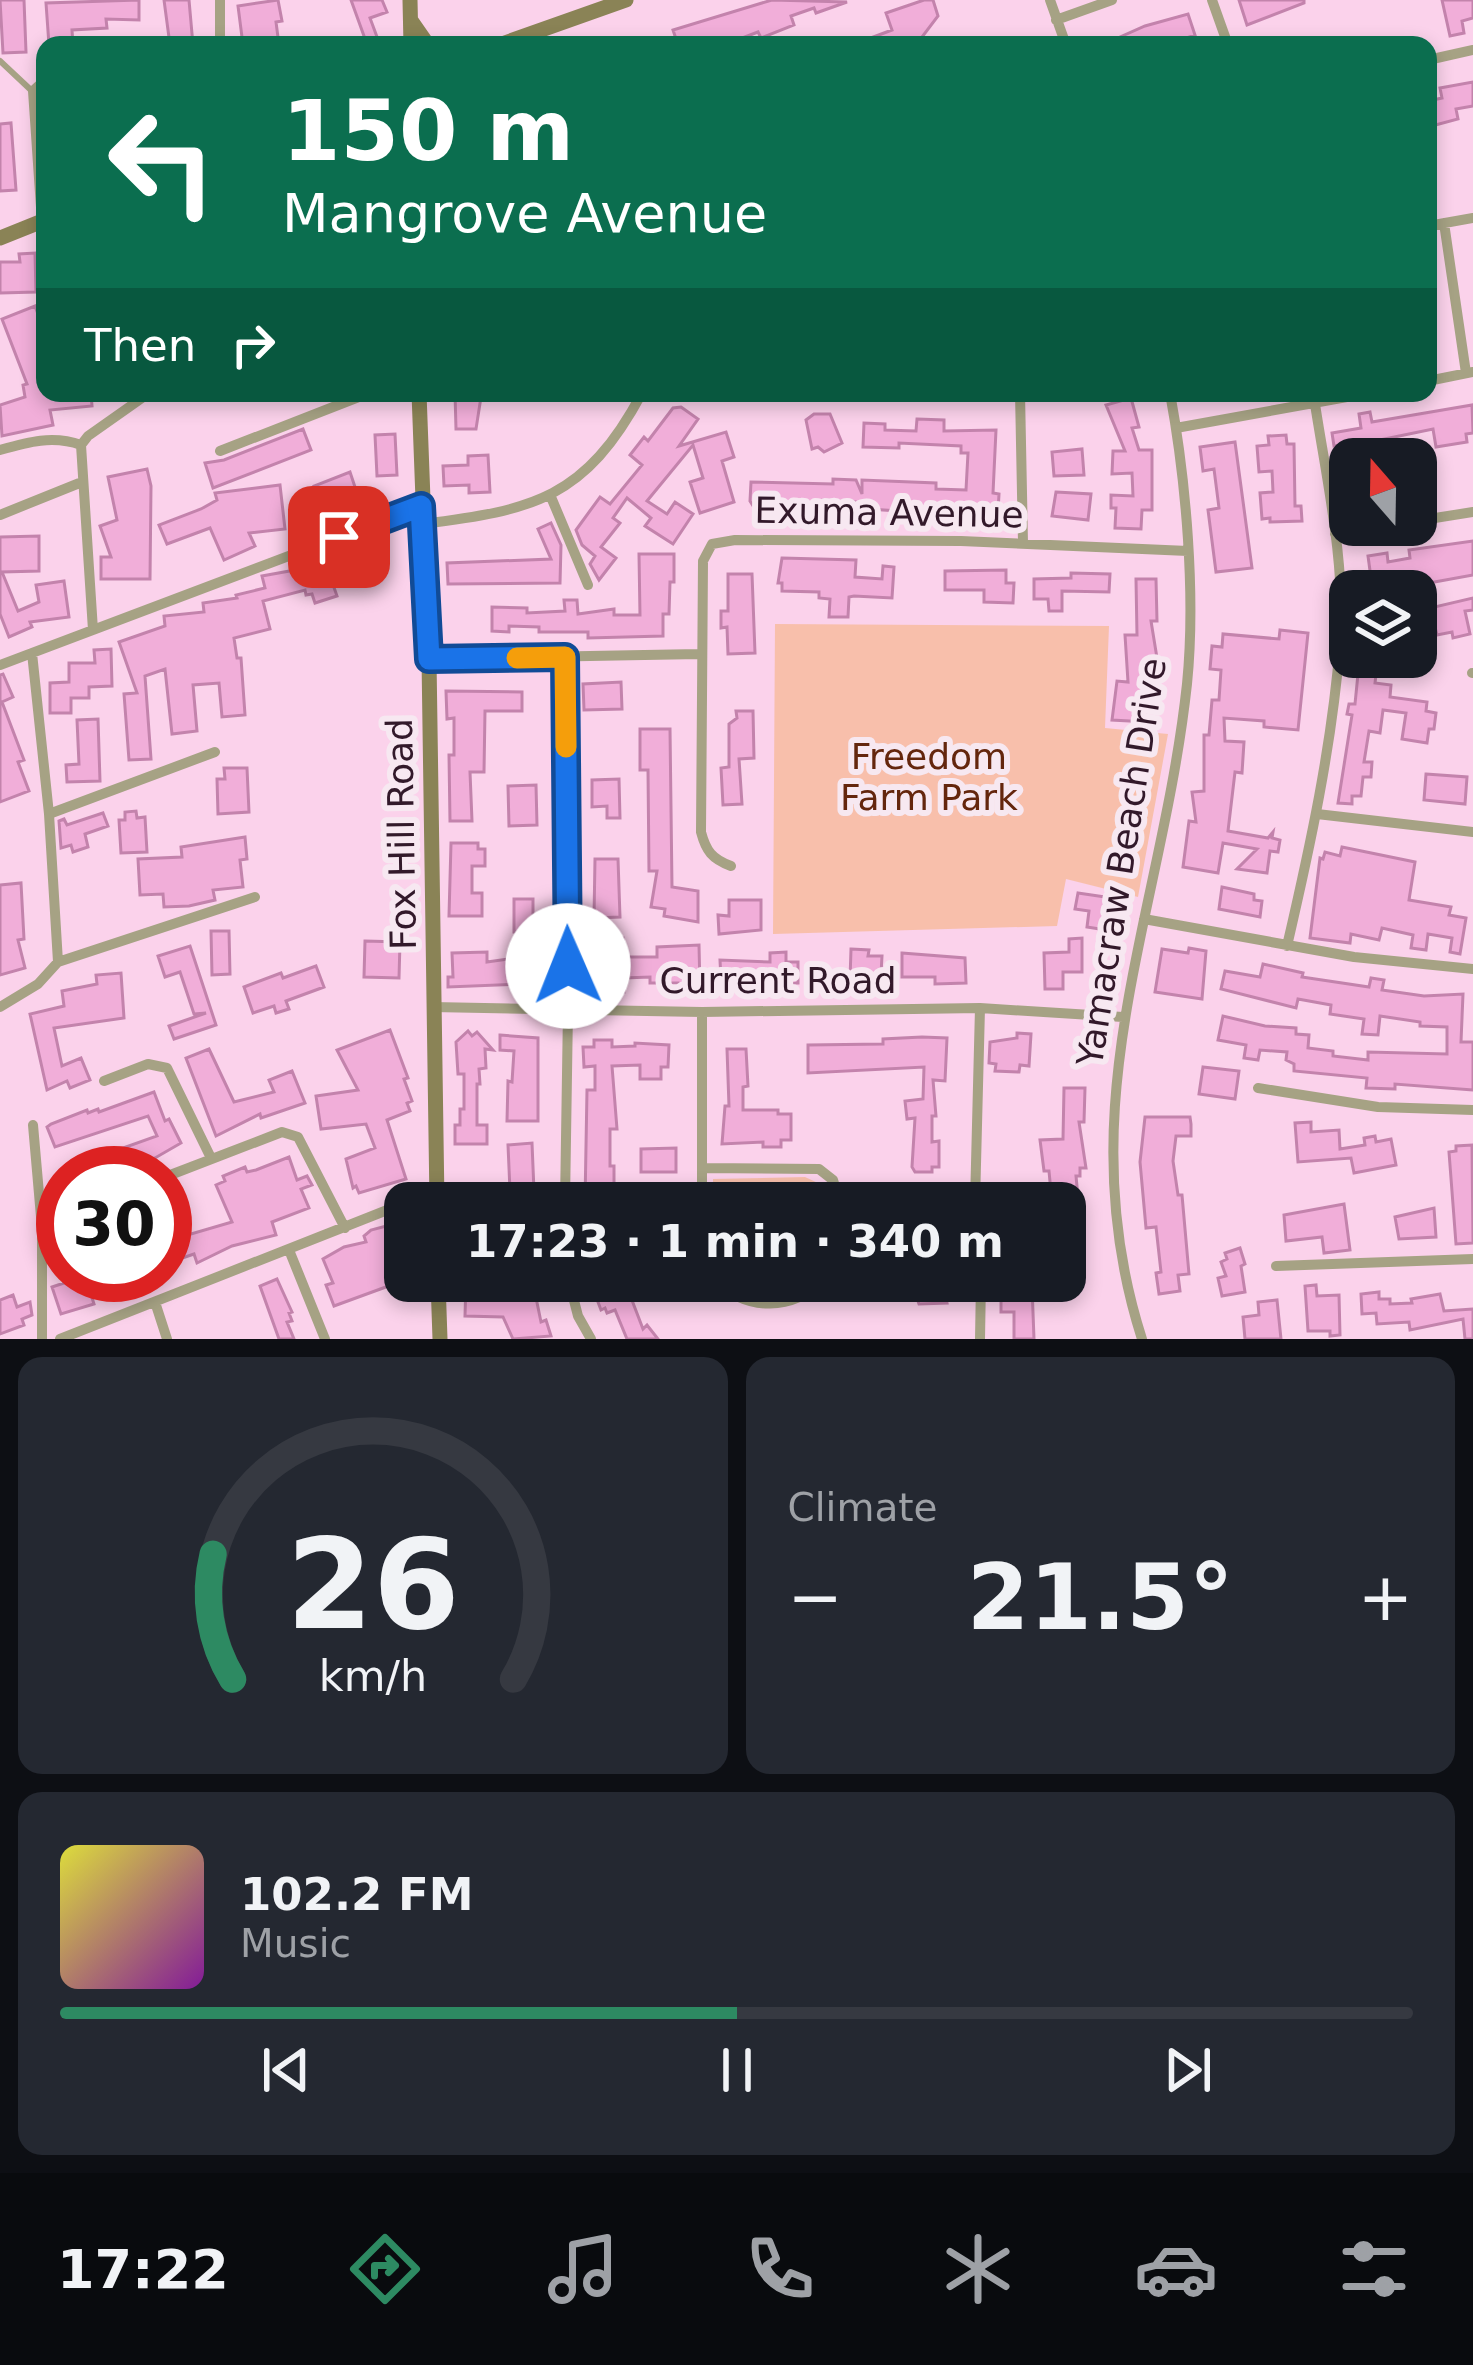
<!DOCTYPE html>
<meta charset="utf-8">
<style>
:root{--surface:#171b24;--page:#242831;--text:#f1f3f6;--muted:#9ea1a6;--line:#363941;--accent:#2d8a62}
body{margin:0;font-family:"DejaVu Sans",sans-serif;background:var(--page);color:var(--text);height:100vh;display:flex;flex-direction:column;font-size:45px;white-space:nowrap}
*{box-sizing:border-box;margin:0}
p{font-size:39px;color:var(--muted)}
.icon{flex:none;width:66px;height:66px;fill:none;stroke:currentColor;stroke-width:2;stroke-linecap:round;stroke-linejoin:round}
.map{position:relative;height:1339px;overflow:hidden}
.drawer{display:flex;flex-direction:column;gap:18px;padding:18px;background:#0d0f14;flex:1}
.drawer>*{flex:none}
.hud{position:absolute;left:36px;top:36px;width:1401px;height:366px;border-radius:24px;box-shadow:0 6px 18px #0003;background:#0b6e4f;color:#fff;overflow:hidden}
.needle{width:78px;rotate:340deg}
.tools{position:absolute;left:1329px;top:438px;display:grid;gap:24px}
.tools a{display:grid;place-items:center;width:108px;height:108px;border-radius:24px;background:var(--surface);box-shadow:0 6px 18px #0003;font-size:60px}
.speed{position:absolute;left:36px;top:1146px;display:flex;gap:24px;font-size:60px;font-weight:700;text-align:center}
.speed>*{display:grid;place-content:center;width:156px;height:156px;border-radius:50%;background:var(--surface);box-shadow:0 6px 18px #0003;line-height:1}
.speed .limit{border:18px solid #d22;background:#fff;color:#111}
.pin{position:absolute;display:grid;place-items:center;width:102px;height:102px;color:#fff;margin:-51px;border-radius:24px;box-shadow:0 6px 18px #0006}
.me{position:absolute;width:132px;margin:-66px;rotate:359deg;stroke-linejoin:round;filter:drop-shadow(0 0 9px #0008)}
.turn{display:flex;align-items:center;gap:42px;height:252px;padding:0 48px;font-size:54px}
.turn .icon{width:156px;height:156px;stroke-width:2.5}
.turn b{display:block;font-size:84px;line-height:102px}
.then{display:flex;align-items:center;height:114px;padding:0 48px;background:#0003;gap:24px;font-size:45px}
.big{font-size:90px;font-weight:800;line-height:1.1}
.drawer .widget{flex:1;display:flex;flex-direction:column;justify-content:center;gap:18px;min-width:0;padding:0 42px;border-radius:24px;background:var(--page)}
.drawer .dial{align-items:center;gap:0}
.dial svg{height:312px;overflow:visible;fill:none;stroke:var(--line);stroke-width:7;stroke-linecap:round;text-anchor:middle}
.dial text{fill:var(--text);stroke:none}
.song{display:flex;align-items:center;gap:36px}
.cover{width:144px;height:144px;border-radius:18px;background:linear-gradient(135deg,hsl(60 70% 55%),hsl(290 70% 35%))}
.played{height:12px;border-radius:6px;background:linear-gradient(90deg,var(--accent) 50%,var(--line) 50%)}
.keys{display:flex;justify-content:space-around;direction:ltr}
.heat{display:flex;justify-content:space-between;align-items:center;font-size:66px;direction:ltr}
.drawer .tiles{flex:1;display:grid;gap:18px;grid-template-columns:1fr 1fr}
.widget:last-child{grid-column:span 2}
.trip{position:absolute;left:384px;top:1182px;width:702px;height:120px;border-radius:24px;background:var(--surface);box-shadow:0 6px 18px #0003;font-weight:800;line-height:120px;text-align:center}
.menu{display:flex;height:192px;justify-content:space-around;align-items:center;background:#090b0e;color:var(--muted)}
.menu .icon{width:84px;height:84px}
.menu .on{color:var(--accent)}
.menu b{font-size:54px;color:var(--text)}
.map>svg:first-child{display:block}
.green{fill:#f8bfab}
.building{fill:#f1aed9;stroke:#c383ac;stroke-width:3}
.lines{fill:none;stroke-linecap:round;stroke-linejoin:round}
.lane{stroke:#a6a284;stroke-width:6}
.street{stroke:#a6a284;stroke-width:10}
.secondary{stroke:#8a8356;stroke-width:15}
.route-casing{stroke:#114b97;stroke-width:30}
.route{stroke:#1a73e8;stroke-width:21}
.slow{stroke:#f59e0b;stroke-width:21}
.labels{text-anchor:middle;stroke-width:12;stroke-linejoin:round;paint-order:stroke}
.street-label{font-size:36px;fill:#32192a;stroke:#f7e8f1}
.park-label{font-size:36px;fill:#64260d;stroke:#f7e8f1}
</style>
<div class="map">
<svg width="1473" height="1339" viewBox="0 0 1473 1339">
<rect width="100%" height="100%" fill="#fbd2eb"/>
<!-- green -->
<path class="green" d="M775,624L1109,626L1105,728L1168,734L1138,897L1066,879L1057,926L773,934Z
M805,1177L818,1183L829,1203H713V1179Z"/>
<!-- building -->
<path class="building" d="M0,0H24L26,52L3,53Z
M139,0V20L106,19L107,28L72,30L73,45H49L46,3Z
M164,0H189L193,45H170Z
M278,0L282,21L276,22L279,45H243L238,6Z
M351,0H382L387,12L370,18L380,45H344L364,36Z
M772,0L847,2L816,13L814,8L791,16L794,25L761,38L758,32L724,45H678L673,30Z
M924,0H933L938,16L916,45H909L908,38L888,45H852L892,30L886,13Z
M1239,0H1304V3L1247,25Z
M1442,0H1473V18L1462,21L1464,33L1450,36Z
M1188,14L1195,35L1167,45H1102L1145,26Z
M1473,82V106L1456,109L1458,119L1428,127V101L1442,98L1440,88Z
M11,123L16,190L0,191V124Z
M35,253L36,292L0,293V262H20L19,254Z
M35,306L45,333V365L42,367L45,393H91L92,406L50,410L53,425L2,436L0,405L25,397L23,385L27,384L2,319Z
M455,393L481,397L476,429H456Z
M1131,398L1139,427L1132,428L1139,450H1152V510H1142L1141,529L1115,528L1116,508H1111V495L1133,496L1132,473L1112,474L1113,451H1125L1106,405Z
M1472,405L1473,433L1466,434L1467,442L1436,447L1433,429L1375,441L1376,451L1346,456L1344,445L1334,446L1332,433L1361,428L1359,414L1370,412L1372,422Z
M681,407L698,419L679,446L726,432L734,457L722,461L734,502L700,513L690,482L703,478L693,445L647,501L667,514L675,502L693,514L673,544L645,526L651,518L627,498L613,518L620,523L601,547L616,558L599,580L590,564L595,556L582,545L576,530L600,497L610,504L642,465L630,455L644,437L648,441L673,408Z
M814,414H830L842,443L824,452L818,447L812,449L806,420Z
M917,419L944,420V431L996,430L993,493L999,494L998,512L992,511L991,522L972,521V515L914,513V521L898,520V511L868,509L870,514L854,513L855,502L823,500L822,517L808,516V505L778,503L777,521L762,520L750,501L751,482L833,484V479L856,480L862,494V480L936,483V489L966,490L968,453H961V446L899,443V448L863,447L864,423L885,424V430L916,431Z
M303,429L311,450L213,488L205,463L224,460Z
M395,434L397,475L377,476L375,435Z
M1286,435L1287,444H1294L1295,506H1301L1302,521L1270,522V518L1262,519L1260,493L1273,492L1272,471L1259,472L1257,446L1269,445L1268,436Z
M1235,442L1252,568L1216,572L1208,510L1219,508L1214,469L1203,471L1200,447Z
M1082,449L1084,475L1054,476L1052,452Z
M488,455L490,492L469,493V485L444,486L443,466L468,465V456Z
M147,469L151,486L150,579H101V557H111L100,526L117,520L108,477Z
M350,472L357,493L321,506L314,486Z
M280,485L285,529L249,533L255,546L224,560L210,528L167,544L159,525L201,509L217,500L215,493Z
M1056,492L1091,494L1088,520L1052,516Z
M551,523L561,545L560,583L448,584L447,563L551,559L538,529Z
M39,536V571L2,572L18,611L39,602L36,585L64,581L69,617L30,622L32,627L9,637L0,614V537Z
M1473,541V575L1429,583L1431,595L1416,597V591L1409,589L1388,591L1386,576L1371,578L1368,556L1387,553L1388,562L1410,558L1409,550Z
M639,554H674V582H670L669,614H663V636L588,638V632H539V627L509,626V632L492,631V607L527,608V613L565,611L564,600H577L578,614L614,609V615H640Z
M782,558L856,560L855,577L882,579L883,566L894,567L892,598L854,596L849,597L848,617H829L830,599L819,598V592L782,591V583H778Z
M324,559L337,596L315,603L312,594L306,595L305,590L263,601L270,629L234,638L237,658H241L245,715L222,717L219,683L193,685L197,731L172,734L165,669L145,676L151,759L129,760L124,694L137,693L119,642L165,626L164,616L204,612L203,603L237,598L236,595L265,588L262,576L306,568Z
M1006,570V583H1014L1013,603L984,602V590H945V571Z
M1071,573L1110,574L1109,592L1062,591V611H1049L1048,599H1034V579L1071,578Z
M728,574H752L755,653L728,654L727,627L721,628V611H728Z
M1136,579H1156L1157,621H1151L1157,658H1150L1148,664L1147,722L1112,720L1117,681L1128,682L1125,635H1137Z
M1473,598V610L1465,611L1470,634L1453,638L1452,632L1437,635L1430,608Z
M1280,630L1308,633L1298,730L1264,727V721L1224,718L1225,741L1244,742L1242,773L1235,772L1228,831L1268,838L1273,832L1272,838L1280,840L1278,852L1270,851L1267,873L1237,869L1257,849L1223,843L1218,873L1183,867L1189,821L1196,822L1192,792L1204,791V735H1209L1212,700H1219L1221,670L1210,669L1212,646L1222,647L1223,634L1279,639Z
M111,649L112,686L89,687V698H71V713H50V683L69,682V663H95L94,650Z
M1359,664L1377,666L1375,683L1391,685L1390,697L1427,702L1426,711L1436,713L1434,729H1429L1427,743L1402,739L1406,713L1383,710L1380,733L1369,731L1364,762H1372L1371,777H1363L1361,796H1352V804L1338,803L1352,715L1347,714L1349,704H1355Z
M3,674L13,697L2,702L24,760L18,762L29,791L0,802V675Z
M621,682L622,709L584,710L583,684Z
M446,691L522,692V711H485L484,772H470L472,821H450L449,755H454V718L447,719Z
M736,711H753L754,758L739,759L742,804L723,805L721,768L729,767V724L737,718Z
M98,719L100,781L67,782L66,765L79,764L77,720Z
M640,729H670L672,887L698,891V922L664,916L665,909L651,907L657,871H649L648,770H640Z
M224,768H247L249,812L218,814L217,779H225Z
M1426,774L1467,777L1465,804L1424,800Z
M619,779L620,818H607V806L592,807V780Z
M536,785L537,825L509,826L508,786Z
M136,811L137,818L145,817L147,852L121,853L119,820H125V812Z
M103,813L108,826L85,834L88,847L73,852L71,845L61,848L59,821L64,819L67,825Z
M245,837L247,859L240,860L243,887L213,890L215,900L189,906L164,907L163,894L140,895L138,859L182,857L181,847Z
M451,843H478V849H485V866H472V893H482V916H449Z
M1342,847L1415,862L1409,900L1451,907L1449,915L1466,918L1460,954L1450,952L1452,938L1428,934L1426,950L1411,948L1413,935L1382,928L1379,940L1351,934L1350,943L1310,938L1320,858L1323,859L1325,852L1340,856Z
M595,859H618L620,917L594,918Z
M21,883L24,939L18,940L25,968L0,975V885Z
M1222,887L1254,894V900L1262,901L1260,917L1219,909Z
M1078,893L1112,898L1106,930L1087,927L1089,911L1075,909Z
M514,899H533V920H542V932H514Z
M729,900H761V930L719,934L718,915L729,916Z
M211,931H229L230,974L212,975Z
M623,938V957H657V947L699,945L700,988H678V983H650V977L624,978V992L593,993V977H583L582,958H591V950H597L596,939Z
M1082,938V972H1063V989H1045L1044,953L1069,952V939Z
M365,941L400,942L399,978L364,977Z
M190,946L216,1025L174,1039L169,1026L206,1013L194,1014L180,972L165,977L158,956Z
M1189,948L1206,951L1202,999L1155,992L1162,949L1188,953Z
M851,949L869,950L868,956H882L881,974H870V980H850Z
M487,952V962L530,956V962H545L546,983L448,987V977H453L452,953Z
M786,952V962H798V983L738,984V979L721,980L720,960L770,962V953Z
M902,953L965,958L966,983L935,984V977H902Z
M1263,964L1303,973L1302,977L1369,987L1371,978L1384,980L1382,990L1424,996L1463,994L1461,1042H1473V1090L1395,1084V1089L1366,1088L1367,1078L1294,1071V1064L1286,1060L1287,1052L1260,1050L1258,1060L1244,1058L1246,1045L1218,1040L1223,1016L1265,1026L1296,1028V1034L1309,1035L1308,1048L1333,1051V1056L1368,1060V1052L1447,1054V1027L1420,1026V1022L1380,1016L1378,1035L1362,1034L1364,1019L1330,1014L1331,1005L1298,999L1296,1008L1221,989L1225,971L1260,977Z
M316,966L324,987L286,1001L289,1009L276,1013L274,1006L253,1013L244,987L281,973L283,978Z
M121,973L124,1018L54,1028L62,1066L81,1058L90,1080L70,1088L67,1081L47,1090L30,1014L64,1006L62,991L97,984L96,975Z
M390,1030L408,1078L404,1079L412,1101L407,1103L410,1111L387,1120L406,1179L359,1193L356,1186L353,1188L346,1159L375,1148L366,1124L321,1129L316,1096L358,1090L337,1050Z
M468,1031L472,1036L477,1032L493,1050L485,1049L486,1068L479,1069L480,1084H477V1125H487V1144H455V1125H460V1109H464V1074H458L456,1042Z
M1017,1033L1031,1034L1029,1066L1020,1065L1019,1072L995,1071L996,1064L989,1063L990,1042L1017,1038Z
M500,1035L538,1038V1121H507L508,1081L512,1082L514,1051L500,1050Z
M922,1037L947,1038L945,1081L933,1080L936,1116H932V1142L939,1141V1167H932V1172H915L912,1167L915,1118L907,1119L905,1101L923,1099L924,1067L808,1073V1045L883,1044V1039Z
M594,1040H612V1047L635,1046V1043L669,1045L668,1067H661V1079H640V1065L612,1066L617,1129H610V1166H614V1189H620V1203H585L587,1090H595V1066L584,1067L583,1047H594Z
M209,1049L234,1102L274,1092L269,1080L292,1071L305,1103L261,1118L260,1114L216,1136L186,1058Z
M727,1049H746L748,1086L743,1087V1110H778V1114H791V1140H781V1147H763V1142L722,1144L725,1106H729Z
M1203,1067L1239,1071L1235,1099L1199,1094Z
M1064,1088H1085L1084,1122H1079L1086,1168H1080V1176H1076L1078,1197H1074L1075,1203H1052L1049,1171H1044L1040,1140L1063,1139Z
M154,1092L165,1121L169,1119L181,1143L155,1158L112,1173H84L81,1163L157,1136L148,1116L55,1147L47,1127L51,1124L87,1110L88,1113L98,1109L99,1112Z
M1145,1117H1190L1191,1124V1136H1176L1173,1161L1178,1195H1182L1189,1274L1178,1275L1180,1291L1159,1294L1156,1273L1161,1272L1156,1227L1146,1228L1140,1162Z
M1311,1122V1132L1339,1130L1340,1149L1365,1145L1364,1138L1375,1136L1376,1142L1391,1139L1396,1165L1354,1173L1351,1158L1298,1162L1295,1123Z
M532,1143L534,1191H539V1203H504V1190L510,1191L508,1145Z
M1472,1145L1473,1243L1456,1244L1449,1152L1456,1151V1146Z
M676,1148V1172H641V1149Z
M289,1157L297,1180L307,1176L312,1185L301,1189L309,1208L272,1222L276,1235L232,1246L197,1263L194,1254L165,1264V1219L174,1239L232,1222L216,1185L225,1181L223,1176L245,1167L247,1172L256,1170Z
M1344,1204L1350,1250L1324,1253L1322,1237L1286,1241L1284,1215Z
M1434,1208L1436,1237L1399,1239L1395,1217Z
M405,1221V1244L395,1247L405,1280L334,1306L326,1285L333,1283L323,1259L344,1247L366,1242L364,1236L371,1230Z
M1240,1248L1245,1264L1241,1266L1245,1292L1222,1296L1218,1278L1226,1276L1221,1262L1227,1259L1225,1253Z
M61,1275H85L94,1304L61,1314L52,1287L64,1283Z
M277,1279L292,1312L289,1313L292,1321L287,1322L294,1339H279L260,1286Z
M466,1281H486V1289L517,1283L519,1291L534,1288L541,1322L546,1320L551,1336L513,1339L503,1317L465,1316Z
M873,1281H960V1297L946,1298L947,1303L919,1304L914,1290L874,1292Z
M625,1282L643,1329L647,1325L658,1339H627L615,1310L607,1313L605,1308L601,1310L595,1294Z
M1316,1285L1317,1296L1339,1295L1340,1335L1330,1336V1331H1308L1305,1286Z
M1032,1286L1034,1339H1014V1312H1001V1287Z
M1379,1292V1299H1390V1304L1412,1303L1411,1299L1440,1294L1444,1311L1473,1309V1339H1465L1463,1319L1410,1330L1409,1322L1377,1324L1376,1313L1362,1314L1361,1294Z
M13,1295L17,1307L30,1302L32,1315L22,1319L24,1325L0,1334V1300Z
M1277,1300L1281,1339H1245L1243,1317L1259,1315L1258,1302Z"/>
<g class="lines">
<!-- lane -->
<path class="lane" d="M0,61L32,91"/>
<!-- street -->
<path class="street" d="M220,0V45
M1050,0L1066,45
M1212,0L1228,45
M1056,20L1112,0
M122,45L137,41
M1428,60L1473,50
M42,222L33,91L45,80
M1444,223L1466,373
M1428,226L1473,218
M1428,381L1473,372
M954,393L1020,396
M1020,393L1023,543
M1176,428L1369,393
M0,450C28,442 53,435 81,445
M220,451L369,393
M551,497L588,585
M0,515L82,482
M1416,521L1473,512
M422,524C534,510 585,499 642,393
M1335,534L1392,525
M93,630L81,445L88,436L149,393
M32,653L49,814L58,962
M565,657L568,1010L565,1203
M429,659L699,654
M0,665L421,506
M1472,673H1473
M49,814L215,752
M1317,814L1473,832
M731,866C712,859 706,851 701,832L703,561L712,544L735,540L961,541L1188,551
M1144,919L1354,957L1473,969
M1287,946C1310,847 1332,746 1340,644C1346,565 1327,482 1315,404
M0,1007L38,984L58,962L255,897
M432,1007L702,1012L980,1008L1123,1017
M104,1081L148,1064L167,1068L211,1158
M1258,1088L1378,1107L1473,1110
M33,1125L42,1228V1339
M702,1168L819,1169L833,1180L840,1203
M165,1177L282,1132L298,1137L345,1228
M406,1203L436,1191
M702,1203V1012
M975,1203L980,1008
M42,1228L63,1219
M289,1250L325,1339
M1276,1266L1473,1259
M569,1281L578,1316L591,1339
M718,1281C747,1313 793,1309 823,1281
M155,1302L167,1339
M60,1339L405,1203
M980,1339L981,1281
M1142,1339C1066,1103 1162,915 1187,684C1196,595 1186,480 1170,393"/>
<!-- secondary -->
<path class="secondary" d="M410,0L411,45
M412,22L428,45
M499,45L626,0
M0,238L45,220
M419,393L429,659L437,1203
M438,1281L440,1339"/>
</g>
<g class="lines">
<defs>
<path id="route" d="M339,537L421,506L429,659L565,657L568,966"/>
</defs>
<!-- route casing -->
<use href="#route" class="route-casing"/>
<!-- route -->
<use href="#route" class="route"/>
<!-- slow -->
<path class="slow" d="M517,658L565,657L566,747"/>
</g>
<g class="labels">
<!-- street labels -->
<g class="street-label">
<text transform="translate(889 512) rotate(1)" y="13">Exuma Avenue</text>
<text transform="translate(401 834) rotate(-91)" y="13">Fox Hill Road</text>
<text transform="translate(1121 862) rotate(-81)" y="13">Yamacraw Beach Drive</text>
<text x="778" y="993">Current Road</text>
</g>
<!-- park labels -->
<g class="park-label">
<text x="929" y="769">Freedom<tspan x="929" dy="41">Farm Park</tspan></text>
</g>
</g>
</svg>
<div class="tools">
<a><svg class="needle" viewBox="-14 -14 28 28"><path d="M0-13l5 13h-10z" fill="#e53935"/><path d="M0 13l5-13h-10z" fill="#9ea1a6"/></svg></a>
<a><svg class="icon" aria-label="layers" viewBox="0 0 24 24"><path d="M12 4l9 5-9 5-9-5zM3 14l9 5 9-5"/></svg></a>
</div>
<div class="speed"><div class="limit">30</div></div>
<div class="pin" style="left:339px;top:537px;background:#d93025"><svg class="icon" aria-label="arrive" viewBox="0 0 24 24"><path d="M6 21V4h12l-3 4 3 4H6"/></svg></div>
<svg class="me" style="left:568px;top:966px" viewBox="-20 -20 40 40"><circle r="19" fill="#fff"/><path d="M0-13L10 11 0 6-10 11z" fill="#1a73e8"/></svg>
<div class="trip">17:23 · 1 min · 340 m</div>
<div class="hud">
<div class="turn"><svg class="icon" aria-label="left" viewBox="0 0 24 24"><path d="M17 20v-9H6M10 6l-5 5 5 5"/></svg><div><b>150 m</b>Mangrove Avenue</div></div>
<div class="then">Then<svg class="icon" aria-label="right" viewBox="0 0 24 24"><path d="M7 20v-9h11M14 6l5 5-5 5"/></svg></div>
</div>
</div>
<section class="drawer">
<div class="tiles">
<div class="widget dial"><svg viewBox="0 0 100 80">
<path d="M14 69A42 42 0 1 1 86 69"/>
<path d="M14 69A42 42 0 0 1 9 37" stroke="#2d8a62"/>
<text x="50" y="56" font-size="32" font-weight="700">26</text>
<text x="50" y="72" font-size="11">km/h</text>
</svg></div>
<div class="widget"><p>Climate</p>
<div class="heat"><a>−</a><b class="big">21.5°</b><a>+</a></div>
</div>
<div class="widget">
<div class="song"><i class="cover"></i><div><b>102.2 FM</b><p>Music</p></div></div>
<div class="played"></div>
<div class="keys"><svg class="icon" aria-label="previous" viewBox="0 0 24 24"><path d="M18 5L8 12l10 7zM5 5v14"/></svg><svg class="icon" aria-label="pause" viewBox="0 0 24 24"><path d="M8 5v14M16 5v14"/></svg><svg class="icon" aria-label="next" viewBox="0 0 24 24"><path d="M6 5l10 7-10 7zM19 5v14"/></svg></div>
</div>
</div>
</section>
<nav class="menu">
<b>17:22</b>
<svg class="icon on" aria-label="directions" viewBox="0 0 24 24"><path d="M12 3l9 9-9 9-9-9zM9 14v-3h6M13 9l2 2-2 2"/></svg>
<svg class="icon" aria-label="music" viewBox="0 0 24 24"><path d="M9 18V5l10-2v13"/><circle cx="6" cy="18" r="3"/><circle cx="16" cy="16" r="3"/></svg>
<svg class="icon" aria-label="phone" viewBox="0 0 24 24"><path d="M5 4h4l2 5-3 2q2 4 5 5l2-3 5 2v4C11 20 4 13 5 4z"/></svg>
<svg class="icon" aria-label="climate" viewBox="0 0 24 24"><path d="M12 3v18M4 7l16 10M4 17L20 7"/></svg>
<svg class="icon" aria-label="car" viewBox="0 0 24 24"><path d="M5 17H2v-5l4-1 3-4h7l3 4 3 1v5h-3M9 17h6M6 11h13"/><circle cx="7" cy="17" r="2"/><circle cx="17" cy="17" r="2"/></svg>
<svg class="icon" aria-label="filters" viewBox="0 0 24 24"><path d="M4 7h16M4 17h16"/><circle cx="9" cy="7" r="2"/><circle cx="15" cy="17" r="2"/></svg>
</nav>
